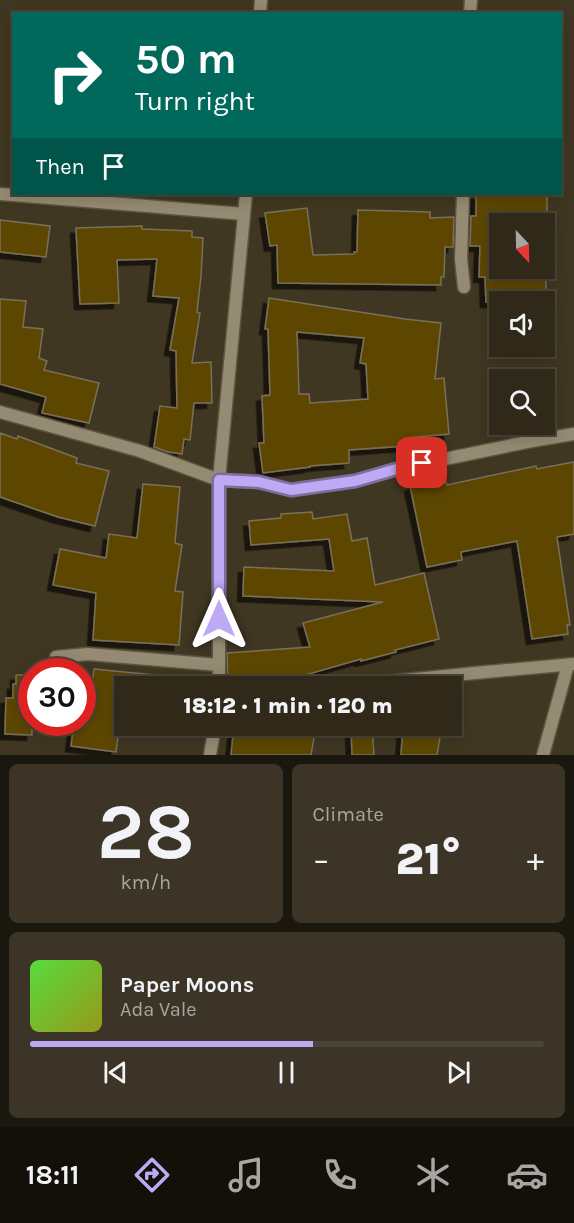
<!DOCTYPE html>
<meta charset="utf-8">
<style>
:root{--surface:#30291a;--page:#3c3527;--text:#f1f3f6;--muted:#a8a6a2;--line:#4b4539;--accent:#bea9f4}
body{margin:0;font-family:Karla,sans-serif;background:var(--page);color:var(--text);height:100vh;display:flex;flex-direction:column;font-size:22px;white-space:nowrap}
*{box-sizing:border-box;margin:0}
p{font-size:20px;color:var(--muted)}
.icon{flex:none;width:33px;height:33px;fill:none;stroke:currentColor;stroke-width:2;stroke-linecap:round;stroke-linejoin:round}
.map{position:relative;height:755px;overflow:hidden}
.panel{display:flex;flex-direction:column;gap:9px;padding:9px;background:#1a170e;flex:1}
.panel>*{flex:none}
.banner{position:absolute;left:12px;top:12px;width:550px;height:183px;border-radius:0px;box-shadow:0 3px 15px #0003,0 0 0 2px var(--line);background:#00695c;color:#fff;overflow:hidden}
.needle{width:39px;rotate:158deg}
.tools{position:absolute;left:489px;top:213px;display:grid;gap:12px}
.tools a{display:grid;place-items:center;width:66px;height:66px;border-radius:0px;background:var(--surface);box-shadow:0 3px 15px #0003,0 0 0 2px var(--line);font-size:30px}
.speed{position:absolute;left:18px;top:658px;display:flex;gap:12px;font-size:30px;font-weight:700;text-align:center}
.speed>*{display:grid;place-content:center;width:78px;height:78px;border-radius:50%;background:var(--surface);box-shadow:0 3px 15px #0003,0 0 0 2px var(--line);line-height:1}
.speed .limit{border:9px solid #d22;background:#fff;color:#111}
.pin{position:absolute;display:grid;place-items:center;width:51px;height:51px;color:#fff;margin:-26px;border-radius:12px;box-shadow:0 3px 9px #0006}
.me{position:absolute;width:66px;margin:-33px;rotate:0deg;stroke-linejoin:round;filter:drop-shadow(0 0 4px #0008)}
.turn{display:flex;align-items:center;gap:21px;height:126px;padding:0 24px;font-size:27px}
.turn .icon{width:78px;height:78px;stroke-width:2.5}
.turn b{display:block;font-size:42px;line-height:51px}
.then{display:flex;align-items:center;height:57px;padding:0 24px;background:#0003;gap:12px;font-size:22px}
.big{font-size:45px;font-weight:800;line-height:1.1}
.panel .widget{flex:1;display:flex;flex-direction:column;justify-content:center;gap:9px;min-width:0;padding:0 21px;border-radius:9px;background:var(--page)}
.panel .dial{align-items:center;gap:0}
.dial b{font-size:78px;line-height:1}
.song{display:flex;align-items:center;gap:18px}
.cover{width:72px;height:72px;border-radius:9px;background:linear-gradient(135deg,hsl(110 70% 55%),hsl(60 70% 35%))}
.played{height:6px;border-radius:3px;background:linear-gradient(90deg,var(--accent) 55%,var(--line) 55%)}
.keys{display:flex;justify-content:space-around;direction:ltr}
.heat{display:flex;justify-content:space-between;align-items:center;font-size:33px;direction:ltr}
.panel .tiles{flex:1;display:grid;gap:9px;grid-template-columns:1fr 1fr}
.widget:last-child{grid-column:span 2}
.trip{position:absolute;left:114px;top:676px;width:348px;height:60px;border-radius:0px;background:var(--surface);box-shadow:0 3px 15px #0003,0 0 0 2px var(--line);font-weight:800;line-height:60px;text-align:center}
.menu{display:flex;height:96px;justify-content:space-around;align-items:center;background:#13100a;color:var(--muted)}
.menu .icon{width:42px;height:42px}
.menu .current{color:var(--accent)}
.menu b{font-size:27px;color:var(--text)}
.map>svg:first-child{display:block}
.building{fill:#5d4603;stroke:#7a705a;stroke-width:1.5;fill-rule:evenodd;filter:url(#shadow)}
.lines{fill:none;stroke-linecap:round;stroke-linejoin:round}
.minor-casing{stroke:#5c5442;stroke-width:15}
.minor{stroke:#958b73;stroke-width:12}
.route-casing{stroke:#7c6e9f;stroke-width:15}
.route{stroke:#bea9f4;stroke-width:10}
</style>
<div class="map">
<svg width="574" height="755" viewBox="0 0 574 755">
<defs>
<filter id="shadow"><feDropShadow dx="-5.5" dy="5.5" stdDeviation="0" flood-color="#0009"/></filter>
</defs>
<rect width="100%" height="100%" fill="#403722"/>
<!-- building -->
<path class="building" d="M476,194H547V224H500V268H546V302H486L485,277H479L480,246H470L471,216H476Z
M307,208L313,255L354,254V252H357L358,210L430,212V218L454,217L453,247H445L444,277H441V285L278,283L277,245L270,246L265,213Z
M0,220L50,226L46,257L0,252Z
M142,226V229L192,231V237L203,238L201,276L197,312L200,313L192,363L211,362L212,403H194L190,440L184,439L182,454L168,452L154,447L160,406L177,408L176,351L170,350L179,298L153,296L157,259L117,260L119,303L80,304L76,228Z
M269,298L405,319L441,323L435,379L444,378L449,434L406,438V446L349,450V463L310,466V467L263,473L259,443H264L262,396L270,395L268,329H265ZM297,332L364,338L360,363L366,364L368,399L310,403L309,394H299Z
M0,299L26,301L23,327L43,329L39,358L47,361L44,370L99,383L89,423L42,413L46,397L0,384Z
M0,433L17,439L18,436L77,458L76,463L109,471L95,526L58,517L0,497Z
M574,462V534L557,537L570,625H567L568,634L532,639L517,541L461,552L462,560L427,567L410,486L445,479L447,485L536,466L537,469Z
M143,484L180,487L175,543L182,545L175,591L183,592L179,645L93,640L96,593L53,585L60,549L106,558L109,534L137,538Z
M312,512L313,519L347,514L352,541L367,538L375,585L424,573L439,639L395,650L396,652L361,661V659L305,675V677L228,682L227,653L310,647L303,623L383,602L243,596L244,567L334,571L329,539L251,545L249,521L281,518V514Z
M94,669L165,676V687H124V705H122L116,752L71,746L74,723H87Z
M16,675H32V735L5,734L6,698H13V684H16Z
M234,726H316L311,755H231Z
M351,726H372L374,755H352Z
M403,726H442L437,755H401Z"/>
<g class="lines">
<defs>
<path id="minor" d="M260,14L261,0
M470,14L471,0
M0,194L244,214
M463,194L461,259L464,287
M0,412L140,451L219,480L259,482L291,490L355,481L401,468L532,441L574,434
M56,657L88,654L219,665
M219,687V480L246,194
M336,687L475,673L574,664
M210,755L215,726
M543,755L568,665"/>
</defs>
<!-- minor casing -->
<use href="#minor" class="minor-casing"/>
<!-- minor -->
<use href="#minor" class="minor"/>
</g>
<g class="lines">
<defs>
<path id="route" d="M219,619V480L259,482L291,490L355,481L400,468L422,463"/>
</defs>
<!-- route casing -->
<use href="#route" class="route-casing"/>
<!-- route -->
<use href="#route" class="route"/>
</g>
</svg>
<div class="tools">
<a><svg class="needle" viewBox="-14 -14 28 28"><path d="M0-13l5 13h-10z" fill="#e53935"/><path d="M0 13l5-13h-10z" fill="#a8a6a2"/></svg></a>
<a><svg class="icon" aria-label="sound" viewBox="0 0 24 24"><path d="M4 9h4l5-4v14l-5-4H4zM17 9q2 3 0 6"/></svg></a>
<a><svg class="icon" aria-label="search" viewBox="0 0 24 24"><circle cx="10" cy="10" r="6"/><path d="M15 15l6 6"/></svg></a>
</div>
<div class="speed"><div class="limit">30</div></div>
<div class="pin" style="left:422px;top:463px;background:#d93025"><svg class="icon" aria-label="arrive" viewBox="0 0 24 24"><path d="M6 21V4h12l-3 4 3 4H6"/></svg></div>
<svg class="me" style="left:219px;top:619px" viewBox="-20 -20 40 40"><path d="M0-17L14 15 0 8-14 15z" fill="#bea9f4" stroke="#fff" stroke-width="4"/></svg>
<div class="trip">18:12 · 1 min · 120 m</div>
<div class="banner">
<div class="turn"><svg class="icon" aria-label="right" viewBox="0 0 24 24"><path d="M7 20v-9h11M14 6l5 5-5 5"/></svg><div><b>50 m</b>Turn right</div></div>
<div class="then">Then<svg class="icon" aria-label="arrive" viewBox="0 0 24 24"><path d="M6 21V4h12l-3 4 3 4H6"/></svg></div>
</div>
</div>
<section class="panel">
<div class="tiles">
<div class="widget dial"><b>28</b><p>km/h</p></div>
<div class="widget"><p>Climate</p>
<div class="heat"><a>−</a><b class="big">21°</b><a>+</a></div>
</div>
<div class="widget">
<div class="song"><i class="cover"></i><div><b>Paper Moons</b><p>Ada Vale</p></div></div>
<div class="played"></div>
<div class="keys"><svg class="icon" aria-label="previous" viewBox="0 0 24 24"><path d="M18 5L8 12l10 7zM5 5v14"/></svg><svg class="icon" aria-label="pause" viewBox="0 0 24 24"><path d="M8 5v14M16 5v14"/></svg><svg class="icon" aria-label="next" viewBox="0 0 24 24"><path d="M6 5l10 7-10 7zM19 5v14"/></svg></div>
</div>
</div>
</section>
<nav class="menu">
<b>18:11</b>
<svg class="icon current" aria-label="directions" viewBox="0 0 24 24"><path d="M12 3l9 9-9 9-9-9zM9 14v-3h6M13 9l2 2-2 2"/></svg>
<svg class="icon" aria-label="music" viewBox="0 0 24 24"><path d="M9 18V5l10-2v13"/><circle cx="6" cy="18" r="3"/><circle cx="16" cy="16" r="3"/></svg>
<svg class="icon" aria-label="phone" viewBox="0 0 24 24"><path d="M5 4h4l2 5-3 2q2 4 5 5l2-3 5 2v4C11 20 4 13 5 4z"/></svg>
<svg class="icon" aria-label="climate" viewBox="0 0 24 24"><path d="M12 3v18M4 7l16 10M4 17L20 7"/></svg>
<svg class="icon" aria-label="car" viewBox="0 0 24 24"><path d="M5 17H2v-5l4-1 3-4h7l3 4 3 1v5h-3M9 17h6M6 11h13"/><circle cx="7" cy="17" r="2"/><circle cx="17" cy="17" r="2"/></svg>
</nav>
